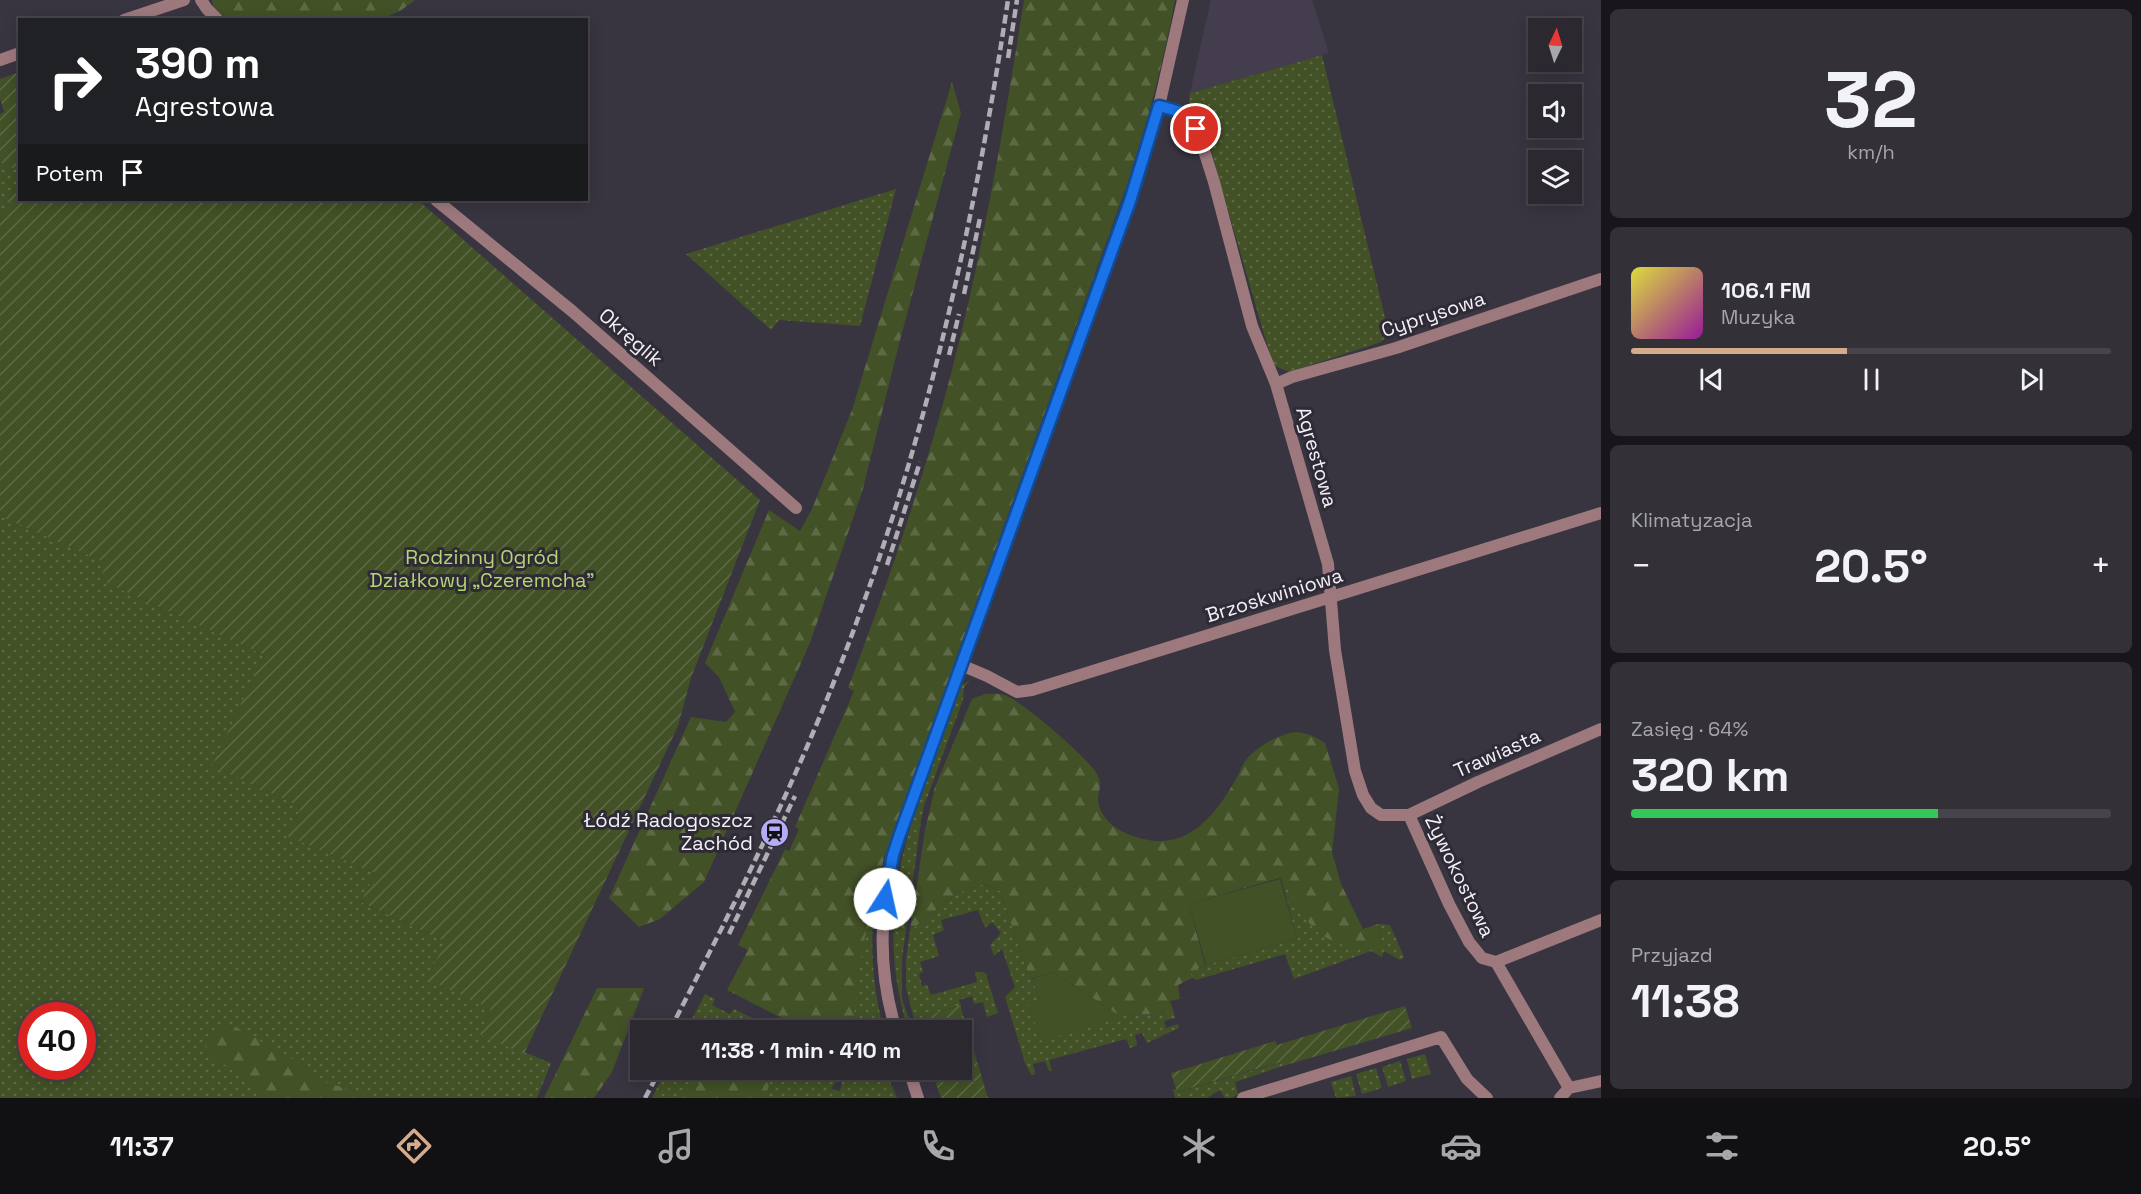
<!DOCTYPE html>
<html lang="pl">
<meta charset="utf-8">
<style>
:root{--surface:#2b2830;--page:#333038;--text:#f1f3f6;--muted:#a6a6ab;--line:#47444c;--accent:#d6ab8b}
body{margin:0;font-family:"Space Grotesk",sans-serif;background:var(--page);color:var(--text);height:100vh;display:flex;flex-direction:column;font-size:22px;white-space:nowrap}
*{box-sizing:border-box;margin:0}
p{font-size:20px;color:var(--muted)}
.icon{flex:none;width:33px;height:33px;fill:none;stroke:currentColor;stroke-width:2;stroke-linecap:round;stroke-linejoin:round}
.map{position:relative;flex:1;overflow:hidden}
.details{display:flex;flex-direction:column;gap:9px;padding:9px;background:#18161a;width:540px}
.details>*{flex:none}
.guide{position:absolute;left:18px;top:18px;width:570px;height:183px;border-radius:0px;box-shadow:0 3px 15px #0003,0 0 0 2px var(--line);background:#202124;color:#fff;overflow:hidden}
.needle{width:39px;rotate:4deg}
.controls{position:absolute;left:1528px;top:18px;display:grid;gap:12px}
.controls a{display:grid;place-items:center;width:54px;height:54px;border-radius:0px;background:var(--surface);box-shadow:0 3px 15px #0003,0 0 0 2px var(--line);font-size:30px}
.speed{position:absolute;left:18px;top:1002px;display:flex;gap:12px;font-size:30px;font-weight:700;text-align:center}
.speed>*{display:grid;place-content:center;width:78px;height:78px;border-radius:50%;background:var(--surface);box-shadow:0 3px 15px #0003,0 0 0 2px var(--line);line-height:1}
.speed .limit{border:9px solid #d22;background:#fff;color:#111}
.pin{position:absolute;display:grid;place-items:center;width:51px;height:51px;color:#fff;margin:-26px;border:3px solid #fff;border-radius:50%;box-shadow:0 2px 6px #0007}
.me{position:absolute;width:66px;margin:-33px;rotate:10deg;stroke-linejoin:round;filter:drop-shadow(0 0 4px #0008)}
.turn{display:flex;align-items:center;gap:21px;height:126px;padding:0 18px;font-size:27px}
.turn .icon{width:78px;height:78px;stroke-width:2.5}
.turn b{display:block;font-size:42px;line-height:51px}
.then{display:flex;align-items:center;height:57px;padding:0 18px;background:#0003;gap:12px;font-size:22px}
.big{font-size:45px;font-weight:700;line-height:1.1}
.details .tile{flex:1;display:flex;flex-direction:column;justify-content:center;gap:9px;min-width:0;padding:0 21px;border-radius:9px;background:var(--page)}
.details .dial{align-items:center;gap:0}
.dial b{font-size:78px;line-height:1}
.song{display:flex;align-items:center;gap:18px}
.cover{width:72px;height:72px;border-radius:9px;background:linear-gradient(135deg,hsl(60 70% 55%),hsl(300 70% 35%))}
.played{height:6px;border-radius:3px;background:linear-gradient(90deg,var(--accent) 45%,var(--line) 45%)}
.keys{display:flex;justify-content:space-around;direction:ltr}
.heat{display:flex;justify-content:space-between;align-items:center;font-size:33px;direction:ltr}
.charge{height:9px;border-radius:4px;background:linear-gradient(90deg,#34c759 64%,var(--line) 0)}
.trip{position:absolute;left:630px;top:1020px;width:342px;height:60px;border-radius:0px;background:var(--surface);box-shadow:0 3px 15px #0003,0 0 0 2px var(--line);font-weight:700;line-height:60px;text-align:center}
.tab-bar{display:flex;height:96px;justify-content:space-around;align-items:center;background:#111013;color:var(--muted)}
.tab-bar .icon{width:42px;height:42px}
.tab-bar .active{color:var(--accent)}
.tab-bar b{font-size:27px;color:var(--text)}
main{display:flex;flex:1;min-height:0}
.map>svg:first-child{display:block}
.built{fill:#433d4e}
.grass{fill:url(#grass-dots);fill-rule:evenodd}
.forest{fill:url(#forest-firs)}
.park{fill:#425126}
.garden{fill:url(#garden-furrows)}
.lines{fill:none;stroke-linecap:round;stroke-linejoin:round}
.minor{stroke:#9d797e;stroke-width:12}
.tertiary{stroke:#9d797e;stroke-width:12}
.rail{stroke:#b0adb5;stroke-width:4.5;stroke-dasharray:9 4.5;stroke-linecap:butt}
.route-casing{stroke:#114b97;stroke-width:15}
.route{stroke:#1a73e8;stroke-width:10}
.labels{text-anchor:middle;stroke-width:6;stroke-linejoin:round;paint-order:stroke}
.street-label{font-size:20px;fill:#f3f0f7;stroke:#2f2b36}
.park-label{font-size:20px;fill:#b3d674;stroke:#2f2b36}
.poi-label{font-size:20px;fill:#f3f0f7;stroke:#2f2b36;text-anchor:end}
</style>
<main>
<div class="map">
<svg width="1601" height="1098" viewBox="0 0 1601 1098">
<defs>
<pattern id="grass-dots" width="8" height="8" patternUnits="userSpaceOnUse" patternTransform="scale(1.5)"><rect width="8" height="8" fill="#425126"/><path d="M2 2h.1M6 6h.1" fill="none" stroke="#5e6a46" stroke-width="1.8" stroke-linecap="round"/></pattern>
<pattern id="forest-firs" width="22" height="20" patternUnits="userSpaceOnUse" patternTransform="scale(1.5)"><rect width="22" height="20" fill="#425126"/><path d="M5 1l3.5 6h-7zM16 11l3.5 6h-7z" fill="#5e6a46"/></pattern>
<pattern id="garden-furrows" width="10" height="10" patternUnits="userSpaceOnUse" patternTransform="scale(1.5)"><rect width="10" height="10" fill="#425126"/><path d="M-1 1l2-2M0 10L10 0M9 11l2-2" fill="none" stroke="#5e6a46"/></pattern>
</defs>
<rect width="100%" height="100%" fill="#393540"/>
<!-- built -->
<path class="built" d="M1211,0H1312L1329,53L1190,93Z"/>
<!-- grass -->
<path class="grass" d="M1322,55L1389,334L1381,342L1290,372L1273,365L1203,124L1188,111L1190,93Z
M0,162L20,171L19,177L0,220Z
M896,189L860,326L779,320L771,330L686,254Z
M0,515L107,563L100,580L264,655L213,766L301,807L288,836L375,873L361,902L446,942L491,1008L480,1034L551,1063L537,1098H0ZM32,1016H82V1066H32Z
M969,681L964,688L963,700L924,806L921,821L902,959V999L913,1030H908C869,901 915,812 959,692L962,685Z
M1281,878L1316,931L1382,943L1378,924L1390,925L1404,957L1400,960L1384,951L1382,957L1371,951L1294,979L1285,954L1196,980L1192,978L1190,972L1206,965L1297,939Z
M984,884L1000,891L1030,979H1032L1040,1000L1029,1004L1118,1017V1015L1155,1014L1173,1010L1175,1018L1164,1021L1166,1028L1178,1024L1179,1028L1147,1043L1142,1033L1135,1035L1137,1045L1130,1048L1126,1039L1049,1060L1052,1071H1049L1045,1061L1033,1064L1035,1075H1031L1025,1063L1005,997L1015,987L1002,949L994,956L990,945L1001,933L992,922L985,928L978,910L941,920L944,930L933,935L939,956L920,962L923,972L919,974L922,986L927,985L931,995L977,982L975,972H983L986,974L998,1013L987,1017L983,1002L974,1004L972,996L959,1000L961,1005L914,1020L906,987V959L910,931L957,893Z
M874,907C870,949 873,990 884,1030H852C857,996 858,937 874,907Z
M705,994L715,999L712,1005L730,1014L734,1009L777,1030H686Z
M1425,1054L1431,1074L1412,1079L1407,1059Z
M1400,1061L1406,1081L1388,1087L1382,1067Z
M1282,1062L1283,1066L1235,1082L1238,1094L1232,1098H1225L1220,1090L1207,1098H1175L1173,1090L1176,1089L1178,1092Z
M1376,1068L1382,1088L1362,1094L1356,1074Z
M666,1070H842L840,1076L831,1089L840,1091L842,1082L849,1070H881L886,1072L897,1098H652Z
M1351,1076L1356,1096L1336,1098L1331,1082Z"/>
<!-- forest -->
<path class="forest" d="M212,0H415L400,11L379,20L228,19L213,8Z
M1024,0H1175C1164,60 1148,120 1129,179L884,858L874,907L869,917L863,946L852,1030H805L727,990L748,950L738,945L785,849L789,851L799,829L795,827L854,691L848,688C882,600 913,509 939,418C978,281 1002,140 1024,0Z
M952,82L961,113L900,340L862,492L810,643L704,882L660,919L639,927L609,898L691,717L726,722L735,712L719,677L705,663L769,510L800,531L812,509L852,410Z
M985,694C992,694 1001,693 1007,696C1025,704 1088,758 1097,774C1103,786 1098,790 1098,800C1100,828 1139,842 1163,841C1198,839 1220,807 1236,779C1240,773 1242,764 1247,759C1256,747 1280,734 1295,732C1305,732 1316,737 1325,743L1339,789L1332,852L1341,884L1363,929L1378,924L1382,943C1367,957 1332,943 1317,932C1309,926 1288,889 1280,878L1189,904L1205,965L1191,972L1192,978L1178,985L1180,999L1170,1001L1173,1010L1155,1014L1118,1015L1053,972L1030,979L1000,891L985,884L957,893L910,931L925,830L935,787L972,699Z
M597,988H644L612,1072L594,1098H544Z
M232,1025L302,1065L313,1078L375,1098H256L257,1089L205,1050L215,1032Z
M731,1070H765L772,1075L765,1098H682L687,1088Z"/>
<!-- park -->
<path class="park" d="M1280,879L1297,939L1206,965L1189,904Z
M1053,972L1118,1015L1119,1017L1041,1041L1028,1004L1040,1000L1032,979Z"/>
<!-- garden -->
<path class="garden" d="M19,72V171L0,162V114L4,112L0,98V79Z
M19,177L20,200H296L300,203L303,200H418L760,500L691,678L678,726L524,1054L479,1034L491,1008L426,979L446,942L361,902L375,873L287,836L301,807L212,766L264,655L100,580L106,563L0,516V220Z
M961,1005V1008L988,1098H941L931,1070H962V1030H917L914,1020Z
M1405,1006L1412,1028L1283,1066L1281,1062L1177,1092L1171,1073L1275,1041L1277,1045Z"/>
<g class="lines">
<!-- minor -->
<path class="minor" d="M201,0L207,9L218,20
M124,20L184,0
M0,60L20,53
M1159,106L1182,112L1188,117L1200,138L1214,182L1252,326L1276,384L1328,564L1335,650L1355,771L1363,795L1371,808L1381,815H1409L1478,782L1601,729
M436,200L572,311L796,508
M1276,384L1292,377L1396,348L1601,279
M961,665L987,676L1017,692L1032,690L1601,513
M1409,815L1449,904L1469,942L1482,958L1496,962L1569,1088L1560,1098
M1496,962L1601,920
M1569,1088L1601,1081
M1243,1098L1441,1037L1467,1079L1487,1098"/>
<!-- tertiary -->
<path class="tertiary" d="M896,1030C878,972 879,914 893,855L1136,185L1159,106L1183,0
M909,1070L918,1098"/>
<!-- rail -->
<path class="rail" d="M1008,58L1017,0
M964,294L980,218
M949,355L959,314
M887,565L920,462
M729,934L795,796
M670,1030C733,907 796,783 845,653C927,439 974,225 1008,0
M645,1098L660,1070"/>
</g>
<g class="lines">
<defs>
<path id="route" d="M885,899L893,855L900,834L1130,201L1159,106C1178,111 1185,111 1196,129"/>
</defs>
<!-- route casing -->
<use href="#route" class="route-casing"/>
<!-- route -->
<use href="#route" class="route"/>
</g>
<!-- icons -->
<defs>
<symbol id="station-disc" viewBox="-11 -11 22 22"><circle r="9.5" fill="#b5acf8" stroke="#2f2b36"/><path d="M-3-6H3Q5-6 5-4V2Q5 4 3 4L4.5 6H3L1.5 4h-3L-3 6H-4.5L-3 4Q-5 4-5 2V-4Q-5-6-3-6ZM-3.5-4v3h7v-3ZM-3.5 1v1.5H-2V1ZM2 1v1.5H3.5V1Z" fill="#111"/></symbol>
</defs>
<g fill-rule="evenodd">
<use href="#station-disc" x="758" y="816" width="33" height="33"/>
</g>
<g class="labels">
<!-- street labels -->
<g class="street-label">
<text transform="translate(1433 314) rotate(-18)" y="7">Cyprysowa</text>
<text transform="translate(631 337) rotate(41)" y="7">Okręglik</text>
<text transform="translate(1317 457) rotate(74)" y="7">Agrestowa</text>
<text transform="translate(1274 595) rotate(-17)" y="7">Brzoskwiniowa</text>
<text transform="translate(1497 753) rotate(-24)" y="7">Trawiasta</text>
<text transform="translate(1460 876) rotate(64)" y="7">Żywokostowa</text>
</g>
<!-- park labels -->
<g class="park-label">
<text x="482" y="564">Rodzinny Ogród<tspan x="482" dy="23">Działkowy „Czeremcha”</tspan></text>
</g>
<!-- poi labels -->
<g class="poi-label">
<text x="753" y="827">Łódź Radogoszcz<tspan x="753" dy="23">Zachód</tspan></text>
</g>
</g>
</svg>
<div class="controls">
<a><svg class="needle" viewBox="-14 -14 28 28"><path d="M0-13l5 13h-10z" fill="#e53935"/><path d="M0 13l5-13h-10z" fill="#a6a6ab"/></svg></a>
<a><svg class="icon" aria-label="sound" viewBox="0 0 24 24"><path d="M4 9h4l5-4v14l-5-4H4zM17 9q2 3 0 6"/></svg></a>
<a><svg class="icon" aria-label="layers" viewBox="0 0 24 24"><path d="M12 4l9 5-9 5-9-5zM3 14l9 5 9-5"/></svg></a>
</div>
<div class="speed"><div class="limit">40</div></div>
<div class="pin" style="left:1196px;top:129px;background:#d93025"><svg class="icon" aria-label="arrive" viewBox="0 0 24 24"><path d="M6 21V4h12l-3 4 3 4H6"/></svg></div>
<svg class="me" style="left:885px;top:899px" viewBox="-20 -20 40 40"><circle r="19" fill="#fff"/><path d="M0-13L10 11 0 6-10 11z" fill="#1a73e8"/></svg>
<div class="trip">11:38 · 1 min · 410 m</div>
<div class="guide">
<div class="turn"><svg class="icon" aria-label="right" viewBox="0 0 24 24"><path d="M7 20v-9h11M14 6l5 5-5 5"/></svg><div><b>390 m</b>Agrestowa</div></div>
<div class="then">Potem<svg class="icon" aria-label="arrive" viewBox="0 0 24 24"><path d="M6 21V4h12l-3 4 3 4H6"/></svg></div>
</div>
</div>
<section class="details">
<div class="tile dial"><b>32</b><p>km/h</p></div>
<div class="tile">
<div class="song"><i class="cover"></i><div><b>106.1 FM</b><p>Muzyka</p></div></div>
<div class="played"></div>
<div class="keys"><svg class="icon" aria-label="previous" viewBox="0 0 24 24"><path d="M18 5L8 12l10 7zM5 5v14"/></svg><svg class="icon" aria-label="pause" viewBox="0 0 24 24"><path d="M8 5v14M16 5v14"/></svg><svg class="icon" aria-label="next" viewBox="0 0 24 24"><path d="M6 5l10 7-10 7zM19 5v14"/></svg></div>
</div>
<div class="tile"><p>Klimatyzacja</p>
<div class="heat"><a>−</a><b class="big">20.5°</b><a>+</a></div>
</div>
<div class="tile"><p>Zasięg · 64%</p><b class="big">320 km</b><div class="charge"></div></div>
<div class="tile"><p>Przyjazd</p><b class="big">11:38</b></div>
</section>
</main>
<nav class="tab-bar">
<b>11:37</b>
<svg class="icon active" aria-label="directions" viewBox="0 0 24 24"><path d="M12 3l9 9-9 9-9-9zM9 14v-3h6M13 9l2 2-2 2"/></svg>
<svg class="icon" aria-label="music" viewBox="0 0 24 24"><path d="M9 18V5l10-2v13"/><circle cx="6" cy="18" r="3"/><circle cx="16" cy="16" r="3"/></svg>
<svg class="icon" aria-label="phone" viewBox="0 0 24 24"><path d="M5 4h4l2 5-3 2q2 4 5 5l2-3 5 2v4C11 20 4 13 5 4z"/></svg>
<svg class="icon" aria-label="climate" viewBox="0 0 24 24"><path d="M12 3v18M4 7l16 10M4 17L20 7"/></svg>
<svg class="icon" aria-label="car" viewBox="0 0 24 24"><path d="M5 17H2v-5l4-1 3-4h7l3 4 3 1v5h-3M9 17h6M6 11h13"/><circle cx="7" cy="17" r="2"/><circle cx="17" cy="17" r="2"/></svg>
<svg class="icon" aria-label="filters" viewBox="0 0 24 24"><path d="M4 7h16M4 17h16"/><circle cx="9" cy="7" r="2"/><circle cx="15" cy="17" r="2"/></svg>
<b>20.5°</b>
</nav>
